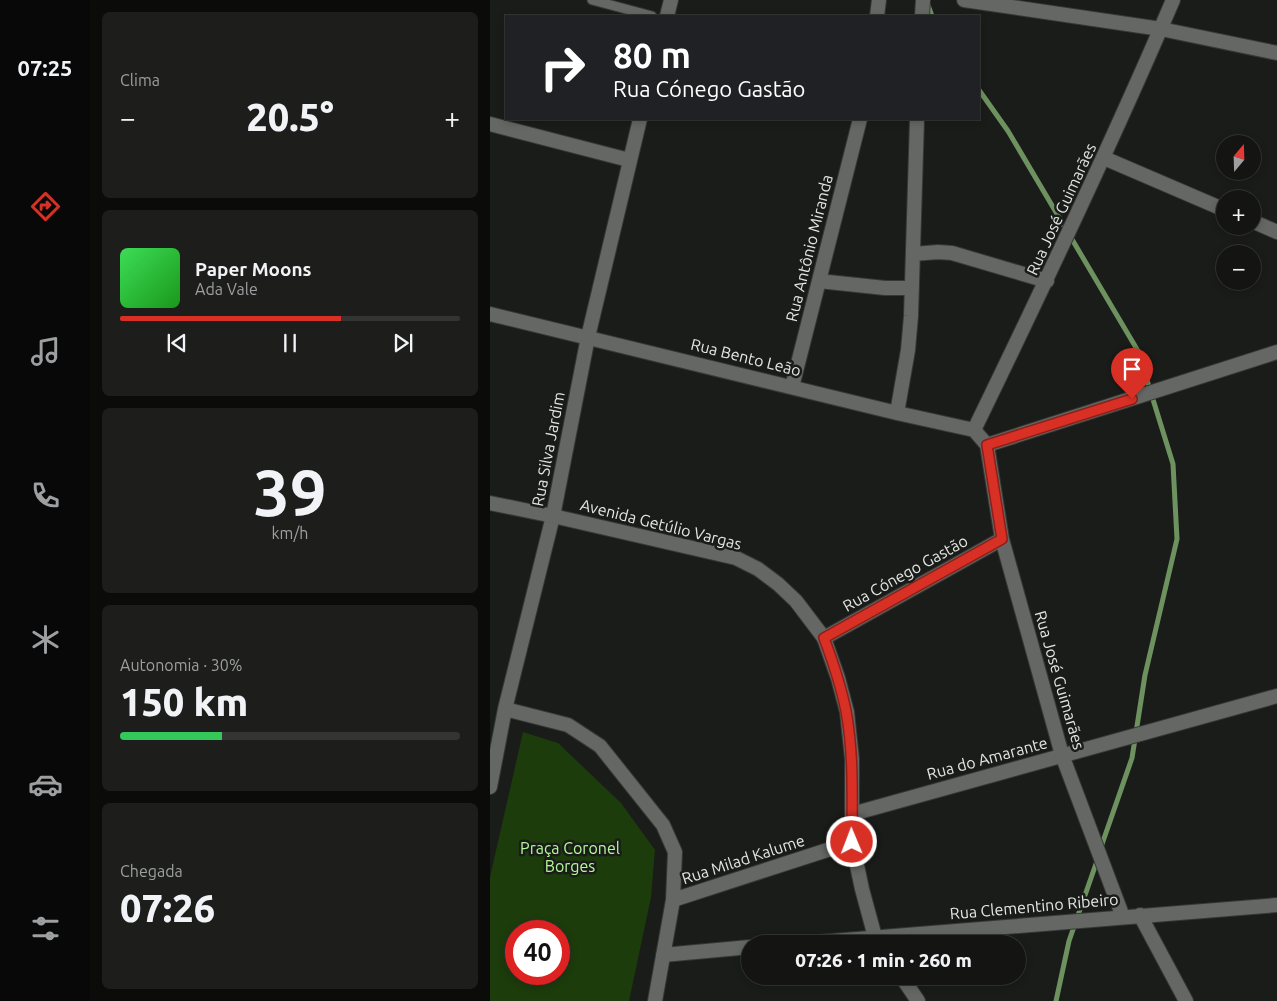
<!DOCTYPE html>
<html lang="pt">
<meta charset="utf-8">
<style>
:root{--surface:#141513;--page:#1d1e1c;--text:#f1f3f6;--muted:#9d9fa0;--line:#333433;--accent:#d93025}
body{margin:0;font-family:Ubuntu,sans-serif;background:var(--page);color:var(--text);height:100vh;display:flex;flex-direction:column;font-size:19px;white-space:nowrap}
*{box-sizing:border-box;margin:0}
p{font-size:16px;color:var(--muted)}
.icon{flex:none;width:28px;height:28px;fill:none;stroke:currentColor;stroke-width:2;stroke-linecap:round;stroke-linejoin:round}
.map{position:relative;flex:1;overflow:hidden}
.drawer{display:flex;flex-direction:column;gap:12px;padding:12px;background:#0b0c0a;width:400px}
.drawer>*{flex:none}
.banner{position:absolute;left:15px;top:15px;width:475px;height:105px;border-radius:0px;box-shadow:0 2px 8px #0003,0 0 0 1px var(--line);background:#202124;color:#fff;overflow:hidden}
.needle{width:32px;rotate:19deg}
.controls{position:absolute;left:726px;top:135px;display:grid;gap:10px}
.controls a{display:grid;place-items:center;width:45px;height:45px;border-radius:50%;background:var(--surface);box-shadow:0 2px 8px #0003,0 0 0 1px var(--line);font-size:25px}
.speed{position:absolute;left:15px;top:920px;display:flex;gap:10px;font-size:25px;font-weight:700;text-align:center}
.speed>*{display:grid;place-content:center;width:65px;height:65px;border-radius:50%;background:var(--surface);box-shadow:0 2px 8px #0003,0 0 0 1px var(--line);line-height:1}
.speed .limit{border:8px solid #d22;background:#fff;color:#111}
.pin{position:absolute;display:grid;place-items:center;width:42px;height:42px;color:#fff;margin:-51px -21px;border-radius:50% 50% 50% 0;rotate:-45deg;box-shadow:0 0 5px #0007}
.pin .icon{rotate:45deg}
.me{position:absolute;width:55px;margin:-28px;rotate:359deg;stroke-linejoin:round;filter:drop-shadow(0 0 4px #0008)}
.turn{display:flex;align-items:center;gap:18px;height:105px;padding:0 25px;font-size:22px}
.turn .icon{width:65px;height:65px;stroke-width:2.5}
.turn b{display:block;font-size:35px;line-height:42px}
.big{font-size:38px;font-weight:800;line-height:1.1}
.drawer .card{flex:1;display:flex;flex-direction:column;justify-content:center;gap:8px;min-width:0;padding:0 18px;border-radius:8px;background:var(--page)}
.drawer .dial{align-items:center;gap:0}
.dial b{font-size:65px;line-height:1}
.song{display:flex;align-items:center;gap:15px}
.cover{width:60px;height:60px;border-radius:8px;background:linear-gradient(135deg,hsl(130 70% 55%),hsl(120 70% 35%))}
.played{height:5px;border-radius:2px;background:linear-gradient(90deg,var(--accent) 65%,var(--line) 65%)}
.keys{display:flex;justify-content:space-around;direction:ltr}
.heat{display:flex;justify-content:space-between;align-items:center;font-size:28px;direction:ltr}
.charge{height:8px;border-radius:4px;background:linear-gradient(90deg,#34c759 30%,var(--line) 0)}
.trip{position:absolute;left:251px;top:935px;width:285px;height:50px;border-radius:25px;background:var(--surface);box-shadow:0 2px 8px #0003,0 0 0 1px var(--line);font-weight:800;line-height:50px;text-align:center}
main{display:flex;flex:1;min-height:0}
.menu{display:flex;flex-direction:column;width:90px;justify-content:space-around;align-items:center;background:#080808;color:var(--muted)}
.menu .icon{width:35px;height:35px}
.menu .selected{color:var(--accent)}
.menu b{font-size:22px;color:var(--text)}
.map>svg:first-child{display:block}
.green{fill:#1c3c0c;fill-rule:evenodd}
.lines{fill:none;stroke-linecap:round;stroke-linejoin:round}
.stream{stroke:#6e925f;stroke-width:5}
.service-casing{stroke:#363836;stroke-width:11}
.minor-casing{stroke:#363836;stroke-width:16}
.tertiary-casing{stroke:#363836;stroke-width:16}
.service{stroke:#646763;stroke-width:9}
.minor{stroke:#646763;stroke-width:14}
.tertiary{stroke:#646763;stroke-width:14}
.route-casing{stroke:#8d1f18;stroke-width:12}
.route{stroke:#d93025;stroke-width:9}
.labels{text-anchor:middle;stroke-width:5;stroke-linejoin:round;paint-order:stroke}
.street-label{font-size:16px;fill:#e4e6e3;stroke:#1a1c19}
.park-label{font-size:16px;fill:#b2fa97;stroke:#1a1c19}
</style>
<main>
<nav class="menu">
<b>07:25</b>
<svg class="icon selected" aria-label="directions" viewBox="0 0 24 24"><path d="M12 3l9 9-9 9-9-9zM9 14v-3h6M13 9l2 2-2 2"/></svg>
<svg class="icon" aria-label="music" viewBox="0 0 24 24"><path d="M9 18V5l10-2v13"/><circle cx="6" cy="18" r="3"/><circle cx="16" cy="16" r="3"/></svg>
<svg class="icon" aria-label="phone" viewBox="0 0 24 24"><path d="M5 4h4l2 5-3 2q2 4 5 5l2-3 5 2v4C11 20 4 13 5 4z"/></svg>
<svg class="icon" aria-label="climate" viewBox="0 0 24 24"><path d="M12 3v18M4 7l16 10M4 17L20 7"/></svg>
<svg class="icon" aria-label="car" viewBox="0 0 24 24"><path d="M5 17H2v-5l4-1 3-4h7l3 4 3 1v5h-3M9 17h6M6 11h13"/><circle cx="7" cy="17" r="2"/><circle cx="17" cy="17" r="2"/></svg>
<svg class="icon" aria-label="filters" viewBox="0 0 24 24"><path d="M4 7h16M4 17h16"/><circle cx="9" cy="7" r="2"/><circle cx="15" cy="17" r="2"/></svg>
</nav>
<section class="drawer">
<div class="card"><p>Clima</p>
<div class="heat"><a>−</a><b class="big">20.5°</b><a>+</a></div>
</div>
<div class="card">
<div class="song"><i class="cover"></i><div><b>Paper Moons</b><p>Ada Vale</p></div></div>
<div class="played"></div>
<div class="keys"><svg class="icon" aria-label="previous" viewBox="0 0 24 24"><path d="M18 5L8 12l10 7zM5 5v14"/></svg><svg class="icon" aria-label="pause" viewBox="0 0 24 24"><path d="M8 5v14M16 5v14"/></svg><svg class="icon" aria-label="next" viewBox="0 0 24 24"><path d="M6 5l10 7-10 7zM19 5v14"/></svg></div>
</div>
<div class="card dial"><b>39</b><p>km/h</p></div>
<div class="card"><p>Autonomia · 30%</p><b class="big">150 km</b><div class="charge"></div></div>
<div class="card"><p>Chegada</p><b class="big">07:26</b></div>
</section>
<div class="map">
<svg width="787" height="1001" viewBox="0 0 787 1001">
<rect width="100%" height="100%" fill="#1a1c19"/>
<!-- green -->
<path class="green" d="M33,732L68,743L131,803L165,850L161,897L139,1001H0V877ZM26,931H69V974H26Z"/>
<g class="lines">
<!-- stream -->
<path class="stream" d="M438,5L442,16
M489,90L518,131L648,351L683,464L687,539L655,675L642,758L610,850
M566,1001L579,941L608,858"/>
<defs>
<path id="service" d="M102,0L162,16"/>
<path id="minor" d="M474,0L671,29L787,53
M177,16L181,0
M387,16L389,0
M432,16L433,0
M0,124L139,160
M614,158L735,210
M762,221L787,232
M423,254L448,252L462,253L557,281
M329,281L395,288H422
M0,314L407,413L484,430L497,445
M302,387L370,119
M407,413L418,350L421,316L427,119
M484,430C553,288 621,145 683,0
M497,445L512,539L572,755L633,917
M497,445L787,352
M334,638L512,539
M15,709L78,725L110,746L173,825L185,852L183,900L165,1001
M0,787L15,709L63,516L98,337L150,119
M362,814L787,696
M183,900L362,842
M650,915L696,1001
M305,944L787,905
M173,955L260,947"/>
<path id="tertiary" d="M0,503L63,516L246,558L268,569L288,584L306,601L334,638L348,678L357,712L362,759V842L372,889L385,937L390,944
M411,976L428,1001"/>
</defs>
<!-- service casing -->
<use href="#service" class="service-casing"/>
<!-- minor casing -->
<use href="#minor" class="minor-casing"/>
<!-- tertiary casing -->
<use href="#tertiary" class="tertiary-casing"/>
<!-- service -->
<use href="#service" class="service"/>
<!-- minor -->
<use href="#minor" class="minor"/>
<!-- tertiary -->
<use href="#tertiary" class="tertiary"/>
</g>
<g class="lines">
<defs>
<path id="route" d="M362,842C362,799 364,754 356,711C351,686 343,662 334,638L512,539L497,445L642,399"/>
</defs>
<!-- route casing -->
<use href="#route" class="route-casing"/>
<!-- route -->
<use href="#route" class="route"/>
</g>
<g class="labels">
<!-- street labels -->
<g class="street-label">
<text transform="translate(571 209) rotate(-65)" y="6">Rua José Guimarães</text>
<text transform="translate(319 248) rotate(-76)" y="6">Rua Antônio Miranda</text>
<text transform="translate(256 357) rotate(14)" y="6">Rua Bento Leão</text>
<text transform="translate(58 449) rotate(-79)" y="6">Rua Silva Jardim</text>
<text transform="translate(171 524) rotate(14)" y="6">Avenida Getúlio Vargas</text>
<text transform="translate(415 573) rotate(-29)" y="6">Rua Cónego Gastão</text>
<text transform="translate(570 680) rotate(74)" y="6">Rua José Guimarães</text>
<text transform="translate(497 758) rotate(-15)" y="6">Rua do Amarante</text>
<text transform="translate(253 859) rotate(-18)" y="6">Rua Milad Kalume</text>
<text transform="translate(544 906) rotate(-5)" y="6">Rua Clementino Ribeiro</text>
</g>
<!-- park labels -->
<g class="park-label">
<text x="80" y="854">Praça Coronel<tspan x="80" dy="18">Borges</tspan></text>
</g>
</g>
</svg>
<div class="controls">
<a><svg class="needle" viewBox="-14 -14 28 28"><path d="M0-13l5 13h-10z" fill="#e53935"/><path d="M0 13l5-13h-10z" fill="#9d9fa0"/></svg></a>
<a>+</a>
<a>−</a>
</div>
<div class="speed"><div class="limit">40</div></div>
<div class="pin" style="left:642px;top:399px;background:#d93025"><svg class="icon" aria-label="arrive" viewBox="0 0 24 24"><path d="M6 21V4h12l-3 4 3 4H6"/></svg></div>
<svg class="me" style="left:362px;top:842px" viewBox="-20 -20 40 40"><circle r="17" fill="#d93025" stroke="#fff" stroke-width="3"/><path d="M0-11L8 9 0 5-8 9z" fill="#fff"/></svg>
<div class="trip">07:26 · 1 min · 260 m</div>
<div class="banner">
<div class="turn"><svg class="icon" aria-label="right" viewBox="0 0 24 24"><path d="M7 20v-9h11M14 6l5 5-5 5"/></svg><div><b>80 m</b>Rua Cónego Gastão</div></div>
</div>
</div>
</main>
